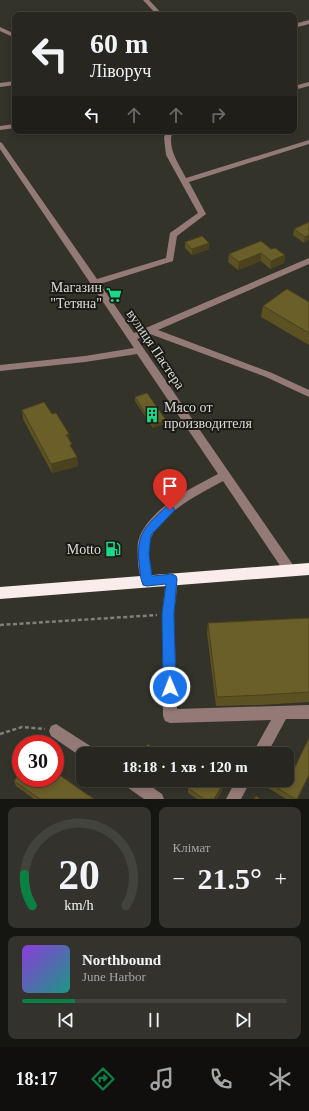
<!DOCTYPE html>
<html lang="uk">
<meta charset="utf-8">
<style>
:root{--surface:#272620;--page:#33322d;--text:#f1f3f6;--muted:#a4a5a5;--line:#43433e;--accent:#0b8043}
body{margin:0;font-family:Georgia,serif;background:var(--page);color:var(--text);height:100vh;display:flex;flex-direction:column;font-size:15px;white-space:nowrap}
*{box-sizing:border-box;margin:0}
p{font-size:13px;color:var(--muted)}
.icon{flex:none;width:22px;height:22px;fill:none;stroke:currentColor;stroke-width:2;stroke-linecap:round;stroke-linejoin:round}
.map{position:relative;height:799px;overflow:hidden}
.panel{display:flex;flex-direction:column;gap:8px;padding:8px;background:#151512;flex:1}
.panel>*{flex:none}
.hud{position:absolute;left:12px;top:12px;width:285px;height:122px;border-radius:8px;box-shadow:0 2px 6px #0003,0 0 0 1px var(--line);background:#272620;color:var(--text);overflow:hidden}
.speed{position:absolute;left:12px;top:735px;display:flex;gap:8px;font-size:20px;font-weight:700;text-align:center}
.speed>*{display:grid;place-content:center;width:52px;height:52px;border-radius:50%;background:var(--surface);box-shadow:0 2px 6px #0003,0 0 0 1px var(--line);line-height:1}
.speed .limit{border:6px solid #d22;background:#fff;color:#111}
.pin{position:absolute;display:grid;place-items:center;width:34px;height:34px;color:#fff;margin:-41px -17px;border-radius:50% 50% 50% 0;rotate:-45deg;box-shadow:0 0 4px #0007}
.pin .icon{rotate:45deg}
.me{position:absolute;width:44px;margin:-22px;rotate:359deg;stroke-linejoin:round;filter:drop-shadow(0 0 3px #0008)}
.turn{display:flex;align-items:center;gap:14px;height:84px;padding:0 12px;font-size:18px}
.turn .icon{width:52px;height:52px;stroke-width:2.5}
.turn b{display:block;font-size:28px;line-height:34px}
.lanes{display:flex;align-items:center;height:38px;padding:0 12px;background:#0003;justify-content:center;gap:20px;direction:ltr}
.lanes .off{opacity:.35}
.big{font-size:30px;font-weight:700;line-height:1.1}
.panel .tile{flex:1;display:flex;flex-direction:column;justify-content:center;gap:6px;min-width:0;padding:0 14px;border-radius:8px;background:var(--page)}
.panel .dial{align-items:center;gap:0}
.dial svg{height:104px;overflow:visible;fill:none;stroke:var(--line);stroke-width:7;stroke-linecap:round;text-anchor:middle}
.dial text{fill:var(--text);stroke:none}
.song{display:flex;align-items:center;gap:12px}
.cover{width:48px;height:48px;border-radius:6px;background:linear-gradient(135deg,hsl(270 70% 55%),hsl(170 70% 35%))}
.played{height:4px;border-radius:2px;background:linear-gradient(90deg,var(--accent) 20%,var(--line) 20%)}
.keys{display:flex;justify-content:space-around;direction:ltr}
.heat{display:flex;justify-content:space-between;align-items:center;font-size:22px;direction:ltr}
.panel .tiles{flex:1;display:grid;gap:8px;grid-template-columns:1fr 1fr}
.tile:last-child{grid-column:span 2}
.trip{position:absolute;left:76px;top:747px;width:218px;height:40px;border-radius:8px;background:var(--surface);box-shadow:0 2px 6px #0003,0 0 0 1px var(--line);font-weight:700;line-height:40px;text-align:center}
.dock{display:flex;height:64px;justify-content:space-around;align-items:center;background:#100f0d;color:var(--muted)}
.dock .icon{width:28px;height:28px}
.dock .on{color:var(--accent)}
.dock b{font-size:18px;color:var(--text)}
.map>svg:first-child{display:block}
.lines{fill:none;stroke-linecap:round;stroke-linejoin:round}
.path{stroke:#807f78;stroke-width:2.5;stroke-dasharray:4 2.5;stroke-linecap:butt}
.minor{fill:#947a76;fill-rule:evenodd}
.highway{fill:#f9ecea;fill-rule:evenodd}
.wall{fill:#5b5123}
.shaded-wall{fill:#4a421d}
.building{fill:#6a5e29;stroke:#4a421d}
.route{fill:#1a73e8;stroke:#114b97}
.labels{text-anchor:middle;stroke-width:4;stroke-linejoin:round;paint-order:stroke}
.poi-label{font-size:14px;fill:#dcdbd6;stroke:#1b1a16;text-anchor:end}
.street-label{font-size:14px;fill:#dcdbd6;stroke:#1b1a16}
</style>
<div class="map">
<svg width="309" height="799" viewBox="0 0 309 799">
<rect width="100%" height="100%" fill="#34332a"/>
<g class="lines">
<!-- path -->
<path class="path" d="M0,625L157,615
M0,734L22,727L45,729"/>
<!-- minor -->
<path class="minor" d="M143,0H149L163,15H157Z
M309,20V24L294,28V24Z
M0,27L15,34V38L0,31Z
M15,81V85L0,87V83Z
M309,82V86L294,90V86Z
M15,124V128L0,130V126Z
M167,131H173C166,147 179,164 186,178L309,140V144L189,182L206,214L177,236L173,261L100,284L134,333L309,258V264L158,330L272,373L309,390V397L266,377L150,334L137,339L293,565L295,569L293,573L289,574L285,573L223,481C201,493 157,515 150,541C147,553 151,569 153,581L151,585L147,586L143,585C140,578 139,571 138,564C138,557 137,549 138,542C146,510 191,488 218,474L137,354L85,362L0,371V365L85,356L134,348L0,149V142L2,143L97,279L166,258L170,233L198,213L166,155L164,137Z
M172,574L176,575L178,579L174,614L177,709L309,705V719H286L267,754H252L271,720L170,723L165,721L163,716L162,614L166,579L168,575Z
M56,724L95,749L97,754H83V758L51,736L49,731L51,726Z
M122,780H142L162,794L164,799H144L124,785Z
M236,780H251L241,799H226Z"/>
<!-- highway -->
<path class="highway" d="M309,563V575L0,599V587Z"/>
</g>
<!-- wall -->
<path class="wall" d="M309,222L304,243L293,235L294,229Z
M185,242L209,243V249L192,255L185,248Z
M271,249L285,255L284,263L270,269L261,261L238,270L228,262L229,254Z
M309,302V345L261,317L263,306Z
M135,397L166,420V423L153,428L135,401Z
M22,410L52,414L69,434V440L72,449L77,457L78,466L52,473L23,419Z
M309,618V702L261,705L216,706L207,633L208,623Z
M295,767L298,799H286L265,786L266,781Z
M147,780H161L156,787Z
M14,781L94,799H34L16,786Z
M220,782L223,789L217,799H197L188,793V788Z"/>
<!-- shaded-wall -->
<path class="shaded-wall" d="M309,235V240L304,243L305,237Z
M209,243V249L192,255V249Z
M261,253V261L238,270L239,262Z
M285,255L284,263L270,269L271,261Z
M166,420V423L153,428V425Z
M69,434L70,443L66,435Z
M77,457L78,466L52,473L51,464Z
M309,775V776L298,799H297Z
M157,780H161L156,787V782Z
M223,784V789L217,799H214Z"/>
<!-- building -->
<path class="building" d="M309,222V235L305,237L294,229Z
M202,236L209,243L192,249L185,242Z
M261,241L271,249L275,248L285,255L271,261L261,253L239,262L229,254Z
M287,289L309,302V333L263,306Z
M147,393L166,420L153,425L135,397Z
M44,402L52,414L56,413L69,434L66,435L72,444L70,445L77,457L51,464L22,410Z
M309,618V692L263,695L217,697L208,623Z
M309,738V775L297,799H295L266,781V780H287V762L295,767Z
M148,744L161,754H140Z
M21,772V778H55V772L94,799H40L14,781Z
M193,780H219V781L223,784L214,799H204L188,788Z
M256,796L260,799H254Z"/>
<!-- route -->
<path class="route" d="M170,506L173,507L175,510L151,535L149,554L152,576L172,574L176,576L177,579L174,614L176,687L174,691L170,692L165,691L163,687L162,614L166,584L147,586L143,585C140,578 140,570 139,563C136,533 146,526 166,507Z"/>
<!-- icons -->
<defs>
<symbol id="supermarket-bare" viewBox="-9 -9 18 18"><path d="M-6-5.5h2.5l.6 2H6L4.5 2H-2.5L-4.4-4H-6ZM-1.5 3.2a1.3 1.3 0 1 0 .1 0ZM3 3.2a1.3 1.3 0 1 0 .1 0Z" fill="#1ad988" stroke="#1b1a16" stroke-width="2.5" paint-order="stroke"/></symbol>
<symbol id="building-bare" viewBox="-9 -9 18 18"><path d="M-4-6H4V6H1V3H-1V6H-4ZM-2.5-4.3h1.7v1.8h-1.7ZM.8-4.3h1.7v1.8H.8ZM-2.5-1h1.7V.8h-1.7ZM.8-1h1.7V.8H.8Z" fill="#1ad988" stroke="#1b1a16" stroke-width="2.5" paint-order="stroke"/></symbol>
<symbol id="fuel-bare" viewBox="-9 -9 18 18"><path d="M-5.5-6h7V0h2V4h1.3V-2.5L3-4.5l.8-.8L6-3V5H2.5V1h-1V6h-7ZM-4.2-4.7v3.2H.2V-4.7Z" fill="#1ad988" stroke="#1b1a16" stroke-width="2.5" paint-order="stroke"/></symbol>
</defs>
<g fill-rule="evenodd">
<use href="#supermarket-bare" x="103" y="284" width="22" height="22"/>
<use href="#building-bare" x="141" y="404" width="22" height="22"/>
<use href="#fuel-bare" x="102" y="538" width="22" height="22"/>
</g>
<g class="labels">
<!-- poi labels -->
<g class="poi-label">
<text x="102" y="292">Магазин<tspan x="102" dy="16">"Тетяна"</tspan></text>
<text x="164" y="412" text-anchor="start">Мясо от<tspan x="164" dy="16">производителя</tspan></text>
<text x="101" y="554">Motto</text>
</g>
<!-- street labels -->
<g class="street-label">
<text transform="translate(156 349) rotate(56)" y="5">вулиця Пастера</text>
</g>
</g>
</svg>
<div class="speed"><div class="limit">30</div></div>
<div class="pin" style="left:170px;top:510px;background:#d93025"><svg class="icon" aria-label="arrive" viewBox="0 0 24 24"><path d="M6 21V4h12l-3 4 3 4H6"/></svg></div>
<svg class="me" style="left:170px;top:687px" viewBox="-20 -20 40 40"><circle r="17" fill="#1a73e8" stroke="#fff" stroke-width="3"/><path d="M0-11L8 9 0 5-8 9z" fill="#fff"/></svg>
<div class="trip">18:18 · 1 хв · 120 m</div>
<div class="hud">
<div class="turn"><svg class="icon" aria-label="left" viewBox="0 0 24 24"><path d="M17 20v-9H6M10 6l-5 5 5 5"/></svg><div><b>60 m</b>Ліворуч</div></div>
<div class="lanes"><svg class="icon" aria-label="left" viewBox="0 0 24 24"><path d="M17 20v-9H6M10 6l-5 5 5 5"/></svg><svg class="icon off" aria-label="ahead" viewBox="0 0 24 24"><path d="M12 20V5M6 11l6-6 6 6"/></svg><svg class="icon off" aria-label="ahead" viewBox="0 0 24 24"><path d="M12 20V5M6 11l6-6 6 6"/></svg><svg class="icon off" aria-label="right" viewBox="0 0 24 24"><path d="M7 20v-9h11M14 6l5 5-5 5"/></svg></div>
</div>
</div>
<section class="panel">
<div class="tiles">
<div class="tile dial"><svg viewBox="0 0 100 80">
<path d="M14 69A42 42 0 1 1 86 69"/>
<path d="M14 69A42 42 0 0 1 8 45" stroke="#0b8043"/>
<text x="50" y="56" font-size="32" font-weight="700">20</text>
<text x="50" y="72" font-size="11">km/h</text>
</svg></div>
<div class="tile"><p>Клімат</p>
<div class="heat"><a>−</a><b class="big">21.5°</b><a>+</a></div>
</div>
<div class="tile">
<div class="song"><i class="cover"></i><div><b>Northbound</b><p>June Harbor</p></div></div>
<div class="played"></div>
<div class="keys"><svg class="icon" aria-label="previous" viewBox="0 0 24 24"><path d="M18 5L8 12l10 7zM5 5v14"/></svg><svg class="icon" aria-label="pause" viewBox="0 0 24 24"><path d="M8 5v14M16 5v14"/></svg><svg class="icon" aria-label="next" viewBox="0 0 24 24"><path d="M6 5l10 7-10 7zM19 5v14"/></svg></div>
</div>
</div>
</section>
<nav class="dock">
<b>18:17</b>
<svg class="icon on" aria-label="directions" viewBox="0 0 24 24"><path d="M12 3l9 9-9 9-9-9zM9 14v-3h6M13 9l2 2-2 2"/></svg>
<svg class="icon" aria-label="music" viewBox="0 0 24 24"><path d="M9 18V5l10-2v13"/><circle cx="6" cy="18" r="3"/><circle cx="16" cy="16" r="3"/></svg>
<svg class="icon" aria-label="phone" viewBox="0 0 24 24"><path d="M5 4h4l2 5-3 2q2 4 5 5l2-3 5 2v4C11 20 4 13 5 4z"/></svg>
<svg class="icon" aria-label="climate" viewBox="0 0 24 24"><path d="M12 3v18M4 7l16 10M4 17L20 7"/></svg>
</nav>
